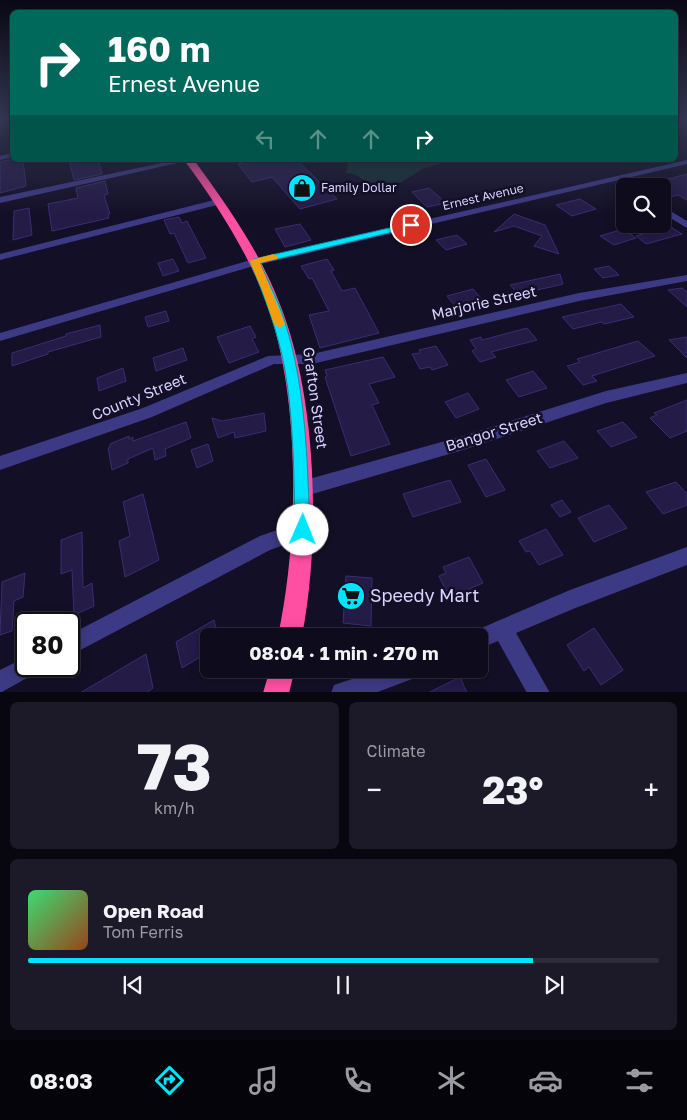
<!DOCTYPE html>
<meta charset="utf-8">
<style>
:root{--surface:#0e0b1c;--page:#1c1929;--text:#f1f3f6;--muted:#9b9ba3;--line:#2e2b3b;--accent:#00e5ff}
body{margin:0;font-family:"Golos Text",sans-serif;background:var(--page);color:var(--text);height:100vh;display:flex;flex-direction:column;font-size:19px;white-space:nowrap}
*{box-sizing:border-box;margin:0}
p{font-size:16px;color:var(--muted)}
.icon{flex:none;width:28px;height:28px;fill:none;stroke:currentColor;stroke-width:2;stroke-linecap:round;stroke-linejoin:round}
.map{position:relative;height:692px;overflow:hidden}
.details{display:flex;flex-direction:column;gap:10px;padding:10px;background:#08060f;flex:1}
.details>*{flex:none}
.hud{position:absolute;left:10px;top:10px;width:668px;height:152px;border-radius:8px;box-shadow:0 2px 12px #0003,0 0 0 1px var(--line);background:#00695c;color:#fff;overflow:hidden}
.tools{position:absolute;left:616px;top:178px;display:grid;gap:10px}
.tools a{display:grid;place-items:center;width:55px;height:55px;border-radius:8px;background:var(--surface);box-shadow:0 2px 12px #0003,0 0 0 1px var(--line);font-size:25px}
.speed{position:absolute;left:15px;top:612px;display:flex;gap:10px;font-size:25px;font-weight:700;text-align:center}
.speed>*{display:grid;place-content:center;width:65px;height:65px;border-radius:50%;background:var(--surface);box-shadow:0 2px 12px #0003,0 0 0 1px var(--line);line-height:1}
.speed .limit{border:2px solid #111;border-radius:8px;background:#fff;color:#111}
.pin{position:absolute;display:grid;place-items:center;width:42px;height:42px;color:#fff;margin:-21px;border:2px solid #fff;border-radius:50%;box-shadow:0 1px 5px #0007}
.me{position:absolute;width:55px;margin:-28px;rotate:1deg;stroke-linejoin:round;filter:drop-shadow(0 0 4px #0008)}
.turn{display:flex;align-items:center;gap:18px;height:105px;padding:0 15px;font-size:22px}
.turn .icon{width:65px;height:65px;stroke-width:2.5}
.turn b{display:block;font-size:35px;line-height:42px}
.lanes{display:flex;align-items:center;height:48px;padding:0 15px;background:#0003;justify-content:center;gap:25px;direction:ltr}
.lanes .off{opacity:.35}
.big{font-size:38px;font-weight:700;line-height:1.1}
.details .card{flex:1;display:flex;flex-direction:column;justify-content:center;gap:8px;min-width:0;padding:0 18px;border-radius:8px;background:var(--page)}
.details .dial{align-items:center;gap:0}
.dial b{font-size:65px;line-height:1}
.song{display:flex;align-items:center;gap:15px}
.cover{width:60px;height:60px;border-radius:8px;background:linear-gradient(135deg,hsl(140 70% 55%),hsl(20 70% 35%))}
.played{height:5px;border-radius:2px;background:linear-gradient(90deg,var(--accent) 80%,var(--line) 80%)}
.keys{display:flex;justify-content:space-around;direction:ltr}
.heat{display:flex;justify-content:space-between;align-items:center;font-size:28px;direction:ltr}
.details .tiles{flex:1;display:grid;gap:10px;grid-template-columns:1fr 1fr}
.card:last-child{grid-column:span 2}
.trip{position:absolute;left:200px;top:628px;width:288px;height:50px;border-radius:8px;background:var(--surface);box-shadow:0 2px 12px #0003,0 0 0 1px var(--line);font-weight:700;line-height:50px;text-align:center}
.tabs{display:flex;height:80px;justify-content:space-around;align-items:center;background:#06040b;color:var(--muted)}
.tabs .icon{width:35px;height:35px}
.tabs .selected{color:var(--accent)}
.tabs b{font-size:22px;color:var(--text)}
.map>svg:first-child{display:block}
.green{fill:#12302f}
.building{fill:#241b47;stroke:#3b2d73}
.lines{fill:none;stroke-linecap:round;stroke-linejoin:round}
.street{fill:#3d3a85;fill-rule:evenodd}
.highway{fill:#ff4fa3;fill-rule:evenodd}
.route{fill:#00e5ff;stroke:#0095a6}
.slow{fill:#f59e0b}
.labels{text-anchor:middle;stroke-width:5;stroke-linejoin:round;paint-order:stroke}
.far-poi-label{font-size:12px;fill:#d9d4ff;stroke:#130f26;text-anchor:start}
.far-street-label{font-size:12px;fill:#d9d4ff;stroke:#130f26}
.street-label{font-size:15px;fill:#d9d4ff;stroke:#130f26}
.near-poi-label{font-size:18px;fill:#d9d4ff;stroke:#130f26;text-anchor:start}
</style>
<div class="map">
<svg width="687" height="693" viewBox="0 0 687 693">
<rect width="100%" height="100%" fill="#130f26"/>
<!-- green -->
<path class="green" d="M330,160H455C445,162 437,164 428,167C412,172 403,187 381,187C367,187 361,173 346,173L348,164Z"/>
<!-- building -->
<path class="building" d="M8,160H23L26,186L0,193V162Z
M69,160H98L102,174L74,180Z
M255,160H297L337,199L300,209L272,177L252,182L238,164Z
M687,174V200L678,195L662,199V180L672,178L675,179V177Z
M105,181L108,194L104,195L110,214L108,215L109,218L52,231L48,204L78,198L76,188Z
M429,188L446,203L427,207L412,192Z
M580,199L596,209L572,216L556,205Z
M29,208L32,235L13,240L14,211Z
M514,214L545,225L559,254L534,246L542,236L514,226L494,232Z
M179,217L182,223L187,221L206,258L188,263L174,233L170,234L164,220Z
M300,224L311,240L285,247L275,229Z
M669,226L682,234L646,244L636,236Z
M623,229L636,238L614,245L600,236Z
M457,235L467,244L446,250L436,240Z
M173,259L179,271L163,276L158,263Z
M327,259L334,270L331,271L342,291L355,288L379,333L320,348L309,315L329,311L312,278L309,279L301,266Z
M609,266L619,275L603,278L594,269Z
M560,274L563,284L551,287L518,294L510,285Z
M682,288L687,292V307L668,290Z
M473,289L484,302L458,310L447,296Z
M621,304L634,317L604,324L602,322L573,329L562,317Z
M166,311L169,321L148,327L145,317Z
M100,325L101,337L48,352V354L12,366V353L66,336V334Z
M250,326L256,337L252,339L259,352L229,363L217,337Z
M527,328L537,340L491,352L496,357L480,362L472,351L476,349L470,340L481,337L482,340Z
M687,337V358L669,340Z
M638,341L655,356L592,376L597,381L583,385L567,366L580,362L577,359Z
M436,346L448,365L432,370L430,367L420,369L412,354L420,353L419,350Z
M183,348L187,360L156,371L153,358Z
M383,357L395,377L369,384L379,403L372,405L390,444L351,456L325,377L327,376L325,370Z
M123,368L126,381L99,391L97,378Z
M533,371L547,388L519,397L506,380Z
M468,393L479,409L456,418L445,402Z
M687,400V431L670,438L650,418L657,415L654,413Z
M264,413L266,431L235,438L234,432L218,438L212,418L222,421Z
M186,422L191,438L165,449L166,456L155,460L153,448L128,459V463L112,470L108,448L110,447V444L129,436V439L133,437V441Z
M623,422L637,437L611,447L597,431Z
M564,441L578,458L550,468L537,451Z
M208,444L213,461L197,468L191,450Z
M486,459L505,490L486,497L468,465Z
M450,480L461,502L413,517L403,494Z
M676,482L687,494V505L663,514L646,492Z
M143,494L159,560L125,577L119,541L130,536L123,502Z
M562,500L571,512L560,517L551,505Z
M609,505L627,528L594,542L578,518Z
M546,529L563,555L539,565L530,551L526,552L519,541Z
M82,532L83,588L92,583L94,606L74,615L72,570L61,574V540Z
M469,557L483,583L456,595L453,588L446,591L439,576L446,573L443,567Z
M25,573L23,597L14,601L12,631L0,635L2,582Z
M346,576L372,578L371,626L343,623Z
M214,620L218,636H209V652L182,668L176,642Z
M594,628L623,670L601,685L589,667L584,671L567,645Z
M146,654L153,688L146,693H80Z
M460,677L467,693H428Z"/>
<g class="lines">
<!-- street -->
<path class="street" d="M12,153V157L0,160V156Z
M176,160H191L0,203V197Z
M687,160V164L257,265L0,341V333L254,259Z
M218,199L221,200V204L0,260V254Z
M662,206L687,221V228L662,213Z
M687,275V281L579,301L312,364H274L152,417L0,470V456L143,408L268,356L312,354L579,293Z
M687,373V383L606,403L463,450L302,497L296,495L294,489L296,483L302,481L463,436L606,391Z
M303,521L309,524L312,530L309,536L270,550L69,656V635L260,536Z
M687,547V565L573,609L516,633L550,693H527L498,641L479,649V636H470L472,632L570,590Z
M26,657V666H39L36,673L0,693V670Z
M382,669H423L420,676L375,693H331L334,685Z"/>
<!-- highway -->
<path class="highway" d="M184,160H194L202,171C231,211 261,255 279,302C317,395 321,538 302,636H278C299,537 301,397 266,301C247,251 216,203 184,160Z
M270,669H295L289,693H263Z"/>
</g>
<!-- sky -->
<linearGradient id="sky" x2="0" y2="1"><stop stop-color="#0a0815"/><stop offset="0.55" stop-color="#333752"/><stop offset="1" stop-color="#333752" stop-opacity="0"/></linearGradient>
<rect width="687" height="215" fill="url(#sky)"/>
<!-- route -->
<path class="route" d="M411,223H414V227L260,263C266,277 273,291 279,305C306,376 307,455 310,530L308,535L303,538L297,535L295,530C294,477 294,423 285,370C278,332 265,297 250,262L254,259Z"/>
<!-- slow -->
<path class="slow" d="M274,254L278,257L277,259L260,263L285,324L280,328L274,324L262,290L250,262L251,260Z"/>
<!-- icons -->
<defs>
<symbol id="shop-disc" viewBox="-11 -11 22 22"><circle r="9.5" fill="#00e5ff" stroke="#130f26"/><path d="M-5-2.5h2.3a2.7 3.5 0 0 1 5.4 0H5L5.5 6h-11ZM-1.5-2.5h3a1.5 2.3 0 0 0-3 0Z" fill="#111"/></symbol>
<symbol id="supermarket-disc" viewBox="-11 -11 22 22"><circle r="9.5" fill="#00e5ff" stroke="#130f26"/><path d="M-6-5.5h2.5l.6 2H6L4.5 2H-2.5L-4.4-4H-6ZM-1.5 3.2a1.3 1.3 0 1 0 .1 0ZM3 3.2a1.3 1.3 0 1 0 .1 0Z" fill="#111"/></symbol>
</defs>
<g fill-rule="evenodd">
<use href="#shop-disc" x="286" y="172" width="32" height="32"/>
<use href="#supermarket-disc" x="335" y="580" width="32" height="32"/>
</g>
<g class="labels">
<!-- far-poi labels -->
<g class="far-poi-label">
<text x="321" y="192">Family Dollar</text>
</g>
<!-- far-street labels -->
<g class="far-street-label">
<text transform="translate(483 197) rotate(-13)" y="4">Ernest Avenue</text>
</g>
<!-- street labels -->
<g class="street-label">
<text transform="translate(484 303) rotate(-13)" y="5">Marjorie Street</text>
<text transform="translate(139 397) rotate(-22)" y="5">County Street</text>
<text transform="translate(315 398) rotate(82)" y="5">Grafton Street</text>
<text transform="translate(494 432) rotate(-17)" y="5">Bangor Street</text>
</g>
<!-- near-poi labels -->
<g class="near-poi-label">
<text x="370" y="602">Speedy Mart</text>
</g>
</g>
</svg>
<div class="tools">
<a><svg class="icon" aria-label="search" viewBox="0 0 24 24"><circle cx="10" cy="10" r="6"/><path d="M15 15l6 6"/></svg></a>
</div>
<div class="speed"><div class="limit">80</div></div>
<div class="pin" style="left:411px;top:225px;background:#d93025"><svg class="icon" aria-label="arrive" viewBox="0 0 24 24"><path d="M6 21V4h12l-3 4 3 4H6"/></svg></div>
<svg class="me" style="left:303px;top:530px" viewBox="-20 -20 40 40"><circle r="19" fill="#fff"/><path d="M0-13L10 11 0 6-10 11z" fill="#00e5ff"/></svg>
<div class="trip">08:04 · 1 min · 270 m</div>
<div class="hud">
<div class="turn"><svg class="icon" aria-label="right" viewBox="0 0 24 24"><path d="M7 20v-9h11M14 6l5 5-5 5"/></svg><div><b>160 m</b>Ernest Avenue</div></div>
<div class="lanes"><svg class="icon off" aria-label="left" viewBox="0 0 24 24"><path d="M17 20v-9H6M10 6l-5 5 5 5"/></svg><svg class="icon off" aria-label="ahead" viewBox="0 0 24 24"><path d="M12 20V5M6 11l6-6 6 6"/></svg><svg class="icon off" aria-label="ahead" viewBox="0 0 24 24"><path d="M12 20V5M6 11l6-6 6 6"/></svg><svg class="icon" aria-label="right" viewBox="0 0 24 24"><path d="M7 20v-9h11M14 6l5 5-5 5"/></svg></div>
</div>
</div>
<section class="details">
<div class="tiles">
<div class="card dial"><b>73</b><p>km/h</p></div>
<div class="card"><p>Climate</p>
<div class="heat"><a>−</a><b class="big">23°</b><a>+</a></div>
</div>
<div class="card">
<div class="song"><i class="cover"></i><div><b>Open Road</b><p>Tom Ferris</p></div></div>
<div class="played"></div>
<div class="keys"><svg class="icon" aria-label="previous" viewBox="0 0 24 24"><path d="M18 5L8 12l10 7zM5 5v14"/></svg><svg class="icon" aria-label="pause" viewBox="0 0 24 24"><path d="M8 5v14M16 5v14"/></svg><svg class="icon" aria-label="next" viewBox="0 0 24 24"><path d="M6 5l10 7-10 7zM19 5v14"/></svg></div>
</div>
</div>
</section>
<nav class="tabs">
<b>08:03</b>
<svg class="icon selected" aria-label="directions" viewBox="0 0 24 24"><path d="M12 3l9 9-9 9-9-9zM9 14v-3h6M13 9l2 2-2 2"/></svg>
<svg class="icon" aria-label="music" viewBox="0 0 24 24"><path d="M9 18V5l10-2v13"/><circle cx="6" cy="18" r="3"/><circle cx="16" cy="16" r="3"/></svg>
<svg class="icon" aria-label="phone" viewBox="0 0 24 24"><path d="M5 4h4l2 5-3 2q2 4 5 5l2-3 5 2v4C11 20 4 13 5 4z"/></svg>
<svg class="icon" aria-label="climate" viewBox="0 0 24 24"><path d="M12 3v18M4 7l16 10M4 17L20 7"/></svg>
<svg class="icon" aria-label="car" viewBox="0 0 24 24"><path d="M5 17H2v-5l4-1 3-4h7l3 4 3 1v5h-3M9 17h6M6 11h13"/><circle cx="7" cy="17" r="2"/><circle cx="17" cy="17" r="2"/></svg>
<svg class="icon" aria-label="filters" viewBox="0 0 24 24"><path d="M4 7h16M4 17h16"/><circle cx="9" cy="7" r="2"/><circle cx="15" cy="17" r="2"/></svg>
</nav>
